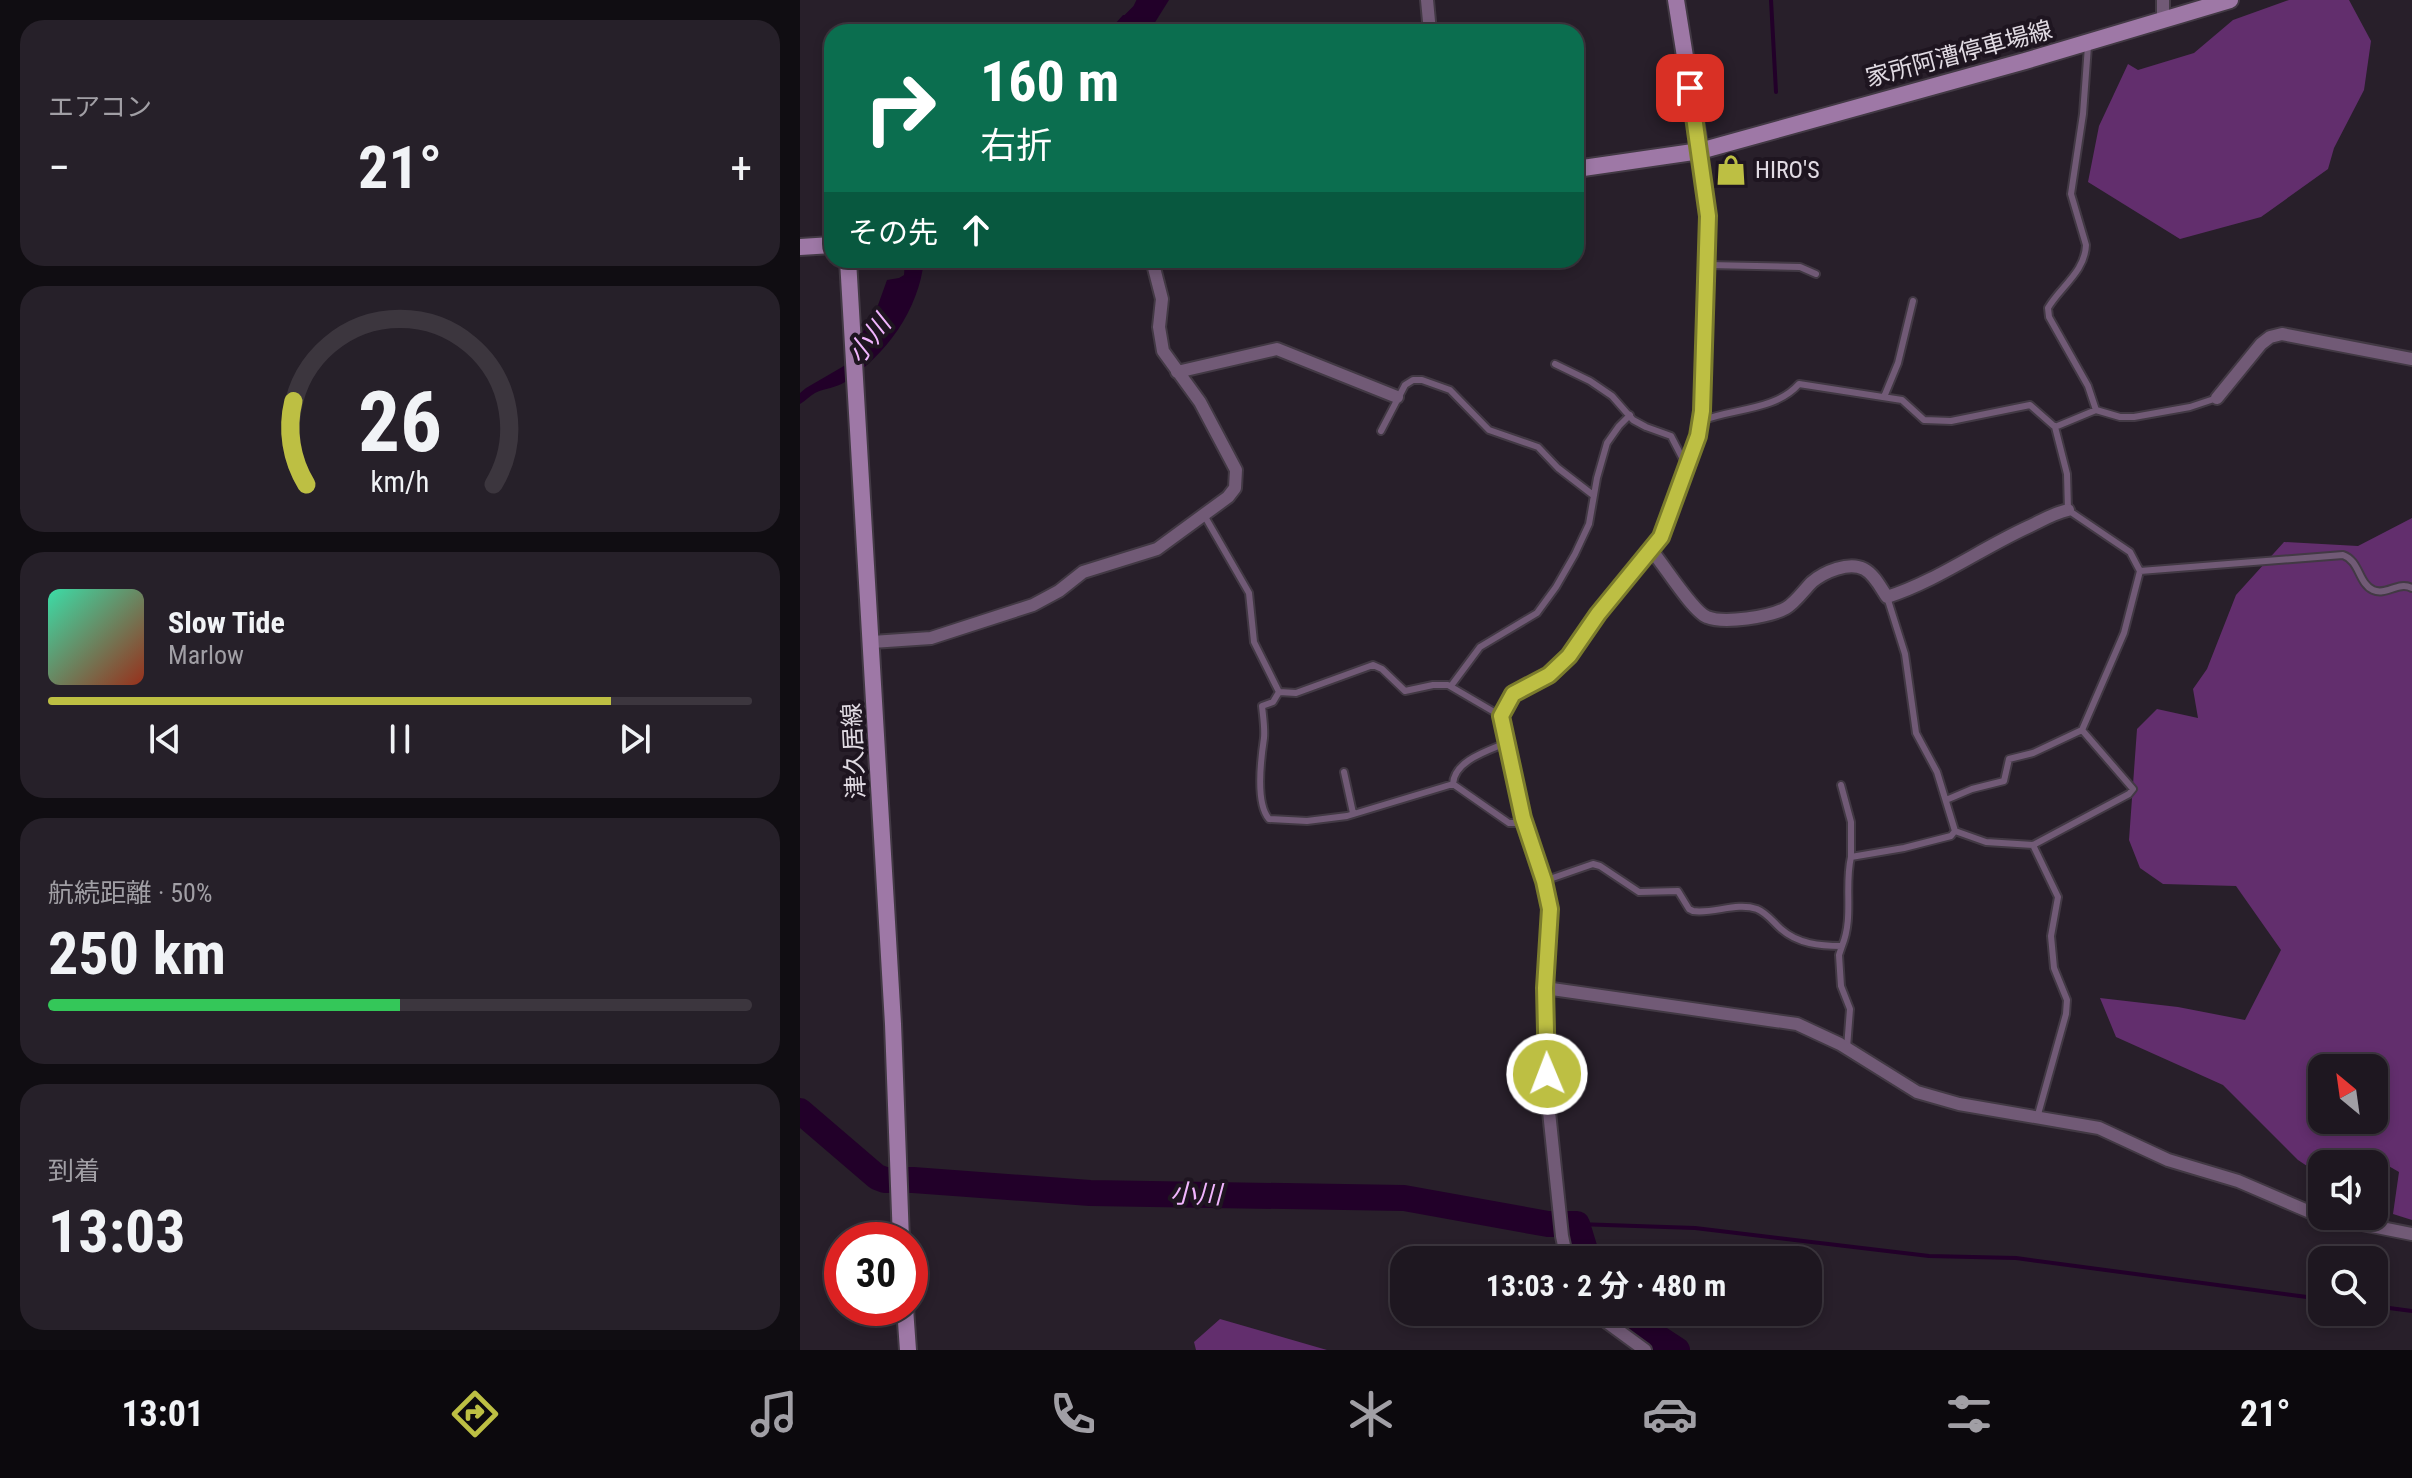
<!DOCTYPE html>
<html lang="ja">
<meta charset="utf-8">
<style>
:root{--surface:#1e1720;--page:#262029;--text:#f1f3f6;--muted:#a19fa5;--line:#3c363e;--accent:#bdbf43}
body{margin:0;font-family:"Roboto Condensed","Noto Sans JP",sans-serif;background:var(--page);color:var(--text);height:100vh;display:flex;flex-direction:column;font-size:30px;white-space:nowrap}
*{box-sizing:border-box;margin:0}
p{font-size:26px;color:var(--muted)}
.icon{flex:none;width:44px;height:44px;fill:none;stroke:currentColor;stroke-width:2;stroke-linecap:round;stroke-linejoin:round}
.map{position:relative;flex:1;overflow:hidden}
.panel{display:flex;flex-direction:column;gap:20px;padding:20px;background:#100d12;width:800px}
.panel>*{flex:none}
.guide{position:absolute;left:24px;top:24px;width:760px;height:244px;border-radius:24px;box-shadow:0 4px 12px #0003,0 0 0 2px var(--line);background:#0b6e4f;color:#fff;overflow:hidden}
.needle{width:52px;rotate:331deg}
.fabs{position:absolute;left:1508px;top:1054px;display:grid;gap:16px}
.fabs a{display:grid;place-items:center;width:80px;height:80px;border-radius:16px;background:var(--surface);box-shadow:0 4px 12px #0003,0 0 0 2px var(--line);font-size:40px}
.speed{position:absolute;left:24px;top:1222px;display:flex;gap:16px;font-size:40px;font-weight:700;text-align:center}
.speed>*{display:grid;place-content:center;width:104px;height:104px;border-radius:50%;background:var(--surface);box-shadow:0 4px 12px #0003,0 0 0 2px var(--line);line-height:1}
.speed .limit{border:12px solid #d22;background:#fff;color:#111}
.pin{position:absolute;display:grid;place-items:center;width:68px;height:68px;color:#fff;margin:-34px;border-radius:16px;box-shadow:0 4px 12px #0006}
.me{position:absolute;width:88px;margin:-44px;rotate:359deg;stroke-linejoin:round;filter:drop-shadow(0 0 6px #0008)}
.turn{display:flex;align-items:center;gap:28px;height:168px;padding:0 24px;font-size:36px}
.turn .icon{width:104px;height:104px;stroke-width:2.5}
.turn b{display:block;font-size:56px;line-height:68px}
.then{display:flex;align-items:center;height:76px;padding:0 24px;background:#0003;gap:16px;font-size:30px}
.big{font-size:60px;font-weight:700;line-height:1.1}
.panel .tile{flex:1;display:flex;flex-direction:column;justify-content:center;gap:12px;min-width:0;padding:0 28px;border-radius:24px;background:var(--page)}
.panel .dial{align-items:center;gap:0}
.dial svg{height:208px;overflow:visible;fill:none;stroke:var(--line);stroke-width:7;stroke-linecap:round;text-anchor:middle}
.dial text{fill:var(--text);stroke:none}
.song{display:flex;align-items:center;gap:24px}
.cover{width:96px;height:96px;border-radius:12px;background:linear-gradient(135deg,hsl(160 70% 55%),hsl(10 70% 35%))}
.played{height:8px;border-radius:4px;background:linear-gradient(90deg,var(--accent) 80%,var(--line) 80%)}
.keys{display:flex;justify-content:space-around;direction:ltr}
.heat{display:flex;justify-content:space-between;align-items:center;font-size:44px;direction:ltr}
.charge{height:12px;border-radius:6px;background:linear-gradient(90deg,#34c759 50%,var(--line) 0)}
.trip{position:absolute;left:590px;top:1246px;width:432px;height:80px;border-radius:24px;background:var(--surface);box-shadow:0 4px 12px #0003,0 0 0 2px var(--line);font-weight:700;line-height:80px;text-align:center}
.tabs{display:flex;height:128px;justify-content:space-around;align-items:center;background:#0c090d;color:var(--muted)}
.tabs .icon{width:56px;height:56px}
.tabs .selected{color:var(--accent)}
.tabs b{font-size:36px;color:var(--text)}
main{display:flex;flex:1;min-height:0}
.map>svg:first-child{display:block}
.forest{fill:#622e6d;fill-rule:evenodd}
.water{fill:#220029}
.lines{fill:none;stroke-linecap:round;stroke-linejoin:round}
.stream{stroke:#220029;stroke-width:4}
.river{stroke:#220029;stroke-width:26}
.service-casing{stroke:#423944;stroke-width:10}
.minor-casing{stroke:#423944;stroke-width:16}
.secondary-casing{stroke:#423944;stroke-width:20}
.service{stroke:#715a76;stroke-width:6}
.minor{stroke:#715a76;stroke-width:12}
.secondary{stroke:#9e78a6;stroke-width:16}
.route-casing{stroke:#7b7c2c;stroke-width:20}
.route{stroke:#bdbf43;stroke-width:14}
.labels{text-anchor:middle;stroke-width:8;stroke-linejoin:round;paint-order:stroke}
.street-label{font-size:24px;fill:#e1dbe3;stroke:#1e1520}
.poi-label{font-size:24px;fill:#e1dbe3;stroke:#1e1520;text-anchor:start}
.water-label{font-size:26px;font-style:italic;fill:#f1b5fe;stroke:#1e1520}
</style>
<main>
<section class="panel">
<div class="tile"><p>エアコン</p>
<div class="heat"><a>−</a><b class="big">21°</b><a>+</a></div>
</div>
<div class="tile dial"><svg viewBox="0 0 100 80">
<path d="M14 69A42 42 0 1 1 86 69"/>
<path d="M14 69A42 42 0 0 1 9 37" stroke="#bdbf43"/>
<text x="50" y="56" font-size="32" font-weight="700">26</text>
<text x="50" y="72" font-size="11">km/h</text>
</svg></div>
<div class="tile">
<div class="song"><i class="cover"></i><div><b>Slow Tide</b><p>Marlow</p></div></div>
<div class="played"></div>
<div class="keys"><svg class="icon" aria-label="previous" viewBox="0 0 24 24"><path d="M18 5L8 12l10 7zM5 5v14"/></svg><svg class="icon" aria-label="pause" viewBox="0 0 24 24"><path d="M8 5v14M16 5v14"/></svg><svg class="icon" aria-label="next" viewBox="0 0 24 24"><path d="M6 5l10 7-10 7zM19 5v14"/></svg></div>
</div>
<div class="tile"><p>航続距離 · 50%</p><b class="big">250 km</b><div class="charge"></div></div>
<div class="tile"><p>到着</p><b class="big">13:03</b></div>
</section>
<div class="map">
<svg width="1612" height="1350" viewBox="0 0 1612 1350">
<rect width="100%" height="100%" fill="#281f2a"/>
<!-- forest -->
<path class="forest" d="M1489,0H1549L1571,41L1564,90L1534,148L1528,169L1461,217L1380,239L1288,182L1299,126L1328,64L1338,70L1394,53L1433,20Z
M1612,518V1220L1593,1214L1599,1172L1573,1157L1555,1164H1522V1176L1498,1160L1423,1085L1316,1037L1300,998L1378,1007L1445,1020L1481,950L1436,886L1363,884L1340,868L1329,840L1337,729L1357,709L1398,718L1393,689L1407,669L1436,595L1484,542L1558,546ZM1522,1068H1574V1120H1522Z
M420,1319L527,1350H396L394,1342Z"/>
<!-- water -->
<path class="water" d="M352,0H369L349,32H308L323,15H332Z
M105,260H124C119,310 86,355 45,382C36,388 25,388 15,393C10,396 5,401 0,404V393L6,388L49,363L70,316L78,305L87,280L99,278L104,275Z"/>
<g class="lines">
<!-- stream -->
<path class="stream" d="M971,0L976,92
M777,1224L895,1228L1129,1256L1216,1258L1522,1299
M1574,1306L1612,1311"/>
<!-- river -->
<path class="river" d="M326,32L344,14L351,0
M0,1111L77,1177L85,1180H113L290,1193L604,1198L748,1224H777L784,1247V1260
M819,1312L877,1350"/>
<defs>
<path id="service" d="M1288,46L1283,114L1271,194L1286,245C1285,272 1260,287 1248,308L1249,317L1288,386L1296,410
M908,265L1000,267L1016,274
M755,364L790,381L812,396L833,420L846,427L871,436L886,465
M1084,397L1098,363L1113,301
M1417,398L1390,407L1334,417H1320L1296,410L1255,427L1267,474L1268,510L1330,552L1340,571L1543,555C1560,561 1558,583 1573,590C1586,596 1598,581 1612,588
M901,421C933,408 975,411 999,384L1102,400L1124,420L1151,421L1230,405L1255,427
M581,431L605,385L613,380H622L650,390L689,430L738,447L758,468L793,495
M404,515L449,593L454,642L479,692L496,693L573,665L582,669L605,691L633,685H648L701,716
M651,686L680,647L737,613L756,587L775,554L789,524L797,478L807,443L819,426L830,415
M479,692L473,702L462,706C463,716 465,728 464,738C461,758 455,803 469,819L507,821L547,816L653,784L709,823H723
M544,772L553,813
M653,784C654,761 687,751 706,743
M1041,785L1051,822V857
M1146,800L1172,789L1204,781L1209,759L1233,753L1282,730
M1155,831L1186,842L1233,845
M744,881L793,864L800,866L839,892L878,891L889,909L893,911C914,914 936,902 957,909C967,913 973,922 981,929C998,944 1020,946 1042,946C1054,917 1044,887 1051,857L1104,848L1151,836L1155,831L1137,772L1116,733L1105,654L1087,597
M1042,946L1039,955L1041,986L1050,1009L1047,1048
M1237,1118L1266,1014L1267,1000L1254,968L1251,936L1258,897L1233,845L1329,794L1333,789L1282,730L1324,633L1340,571"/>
<path id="minor" d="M627,0L630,32
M1363,0V20
M377,372L477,349L597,397
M1417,398L1461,344L1470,337L1482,334L1612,359
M852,551C864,565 893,612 907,617C924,624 970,617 986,608C995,603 1004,590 1012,582C1024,572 1049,561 1064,569C1074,574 1081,588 1087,597C1137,581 1180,549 1228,527C1241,521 1254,513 1268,510
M72,642L131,638L233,605L259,591L283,572L357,549L428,497L435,488L436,470L400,402L363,351L359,327L362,299L352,260
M745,988L997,1024L1040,1044L1117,1092L1159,1104L1299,1128L1368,1160L1438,1181L1517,1215L1612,1234
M767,1260L762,1236L748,1102L745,988L750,909L744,881L723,818L701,716L713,694L749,675L769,656L798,614L861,537L898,436L902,411L908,216L900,151
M793,1312L845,1350"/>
<path id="secondary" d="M876,0L900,151
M776,169L900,151L1225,61L1430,0
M0,247L32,245
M48,260L93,1024L101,1240
M105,1308L108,1350"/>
</defs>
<!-- service casing -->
<use href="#service" class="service-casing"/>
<!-- minor casing -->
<use href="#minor" class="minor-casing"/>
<!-- secondary casing -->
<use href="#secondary" class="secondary-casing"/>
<!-- service -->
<use href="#service" class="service"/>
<!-- minor -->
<use href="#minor" class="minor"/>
<!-- secondary -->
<use href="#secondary" class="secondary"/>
</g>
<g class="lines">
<defs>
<path id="route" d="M747,1074L745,988L750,909L744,881L723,818L701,716L713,694L749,675L769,656L798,614L861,537L898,436L902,411L908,216L890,88"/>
</defs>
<!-- route casing -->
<use href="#route" class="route-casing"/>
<!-- route -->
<use href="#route" class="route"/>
</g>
<!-- icons -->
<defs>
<symbol id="shop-bare" viewBox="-9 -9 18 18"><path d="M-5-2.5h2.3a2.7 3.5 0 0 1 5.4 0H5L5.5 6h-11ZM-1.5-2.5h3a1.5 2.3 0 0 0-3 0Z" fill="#bdbf43" stroke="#1e1520" stroke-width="2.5" paint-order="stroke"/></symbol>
</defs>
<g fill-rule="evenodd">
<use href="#shop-bare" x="909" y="148" width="44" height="44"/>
</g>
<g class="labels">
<!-- street labels -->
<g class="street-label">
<text transform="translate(1159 54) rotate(-15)" y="8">家所阿漕停車場線</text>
<text transform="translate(54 751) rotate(-93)" y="8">津久居線</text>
</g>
<!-- poi labels -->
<g class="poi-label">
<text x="955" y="178">HIRO'S</text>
</g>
<!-- water labels -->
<g class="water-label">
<text transform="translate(69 339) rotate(-53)" y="9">小川</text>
<text transform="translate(396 1194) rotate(1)" y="9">小川</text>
</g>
</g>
</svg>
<div class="fabs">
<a><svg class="needle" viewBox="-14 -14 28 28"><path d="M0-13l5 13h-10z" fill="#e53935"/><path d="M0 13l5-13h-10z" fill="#a19fa5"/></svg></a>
<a><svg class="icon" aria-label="sound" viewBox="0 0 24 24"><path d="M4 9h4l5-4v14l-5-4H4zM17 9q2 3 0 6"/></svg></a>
<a><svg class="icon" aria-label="search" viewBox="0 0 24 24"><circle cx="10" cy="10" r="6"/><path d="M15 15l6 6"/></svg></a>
</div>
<div class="speed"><div class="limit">30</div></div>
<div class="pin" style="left:890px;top:88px;background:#d93025"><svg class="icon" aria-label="arrive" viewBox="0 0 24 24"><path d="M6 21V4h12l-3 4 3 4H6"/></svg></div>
<svg class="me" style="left:747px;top:1074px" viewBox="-20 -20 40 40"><circle r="17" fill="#bdbf43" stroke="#fff" stroke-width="3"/><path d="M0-11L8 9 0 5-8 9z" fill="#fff"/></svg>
<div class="trip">13:03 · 2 分 · 480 m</div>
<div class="guide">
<div class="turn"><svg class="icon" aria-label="right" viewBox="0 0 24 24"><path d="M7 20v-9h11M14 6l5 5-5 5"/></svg><div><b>160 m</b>右折</div></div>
<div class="then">その先<svg class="icon" aria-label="ahead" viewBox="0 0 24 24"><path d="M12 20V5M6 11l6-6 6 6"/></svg></div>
</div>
</div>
</main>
<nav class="tabs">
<b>13:01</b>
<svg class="icon selected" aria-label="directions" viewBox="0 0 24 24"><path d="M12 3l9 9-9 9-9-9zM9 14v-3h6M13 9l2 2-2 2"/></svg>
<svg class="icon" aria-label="music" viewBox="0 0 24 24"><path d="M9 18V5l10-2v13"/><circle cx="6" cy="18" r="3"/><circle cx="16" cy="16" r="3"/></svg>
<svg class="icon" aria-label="phone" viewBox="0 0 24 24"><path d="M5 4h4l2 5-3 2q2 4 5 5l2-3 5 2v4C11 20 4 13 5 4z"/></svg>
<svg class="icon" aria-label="climate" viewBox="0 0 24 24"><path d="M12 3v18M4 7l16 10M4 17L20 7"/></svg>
<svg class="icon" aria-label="car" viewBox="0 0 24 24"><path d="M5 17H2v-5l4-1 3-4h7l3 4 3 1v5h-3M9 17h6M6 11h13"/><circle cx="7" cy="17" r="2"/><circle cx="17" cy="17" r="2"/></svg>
<svg class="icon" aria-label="filters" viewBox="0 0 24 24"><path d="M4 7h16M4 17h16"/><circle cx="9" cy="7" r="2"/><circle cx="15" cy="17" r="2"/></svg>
<b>21°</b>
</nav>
